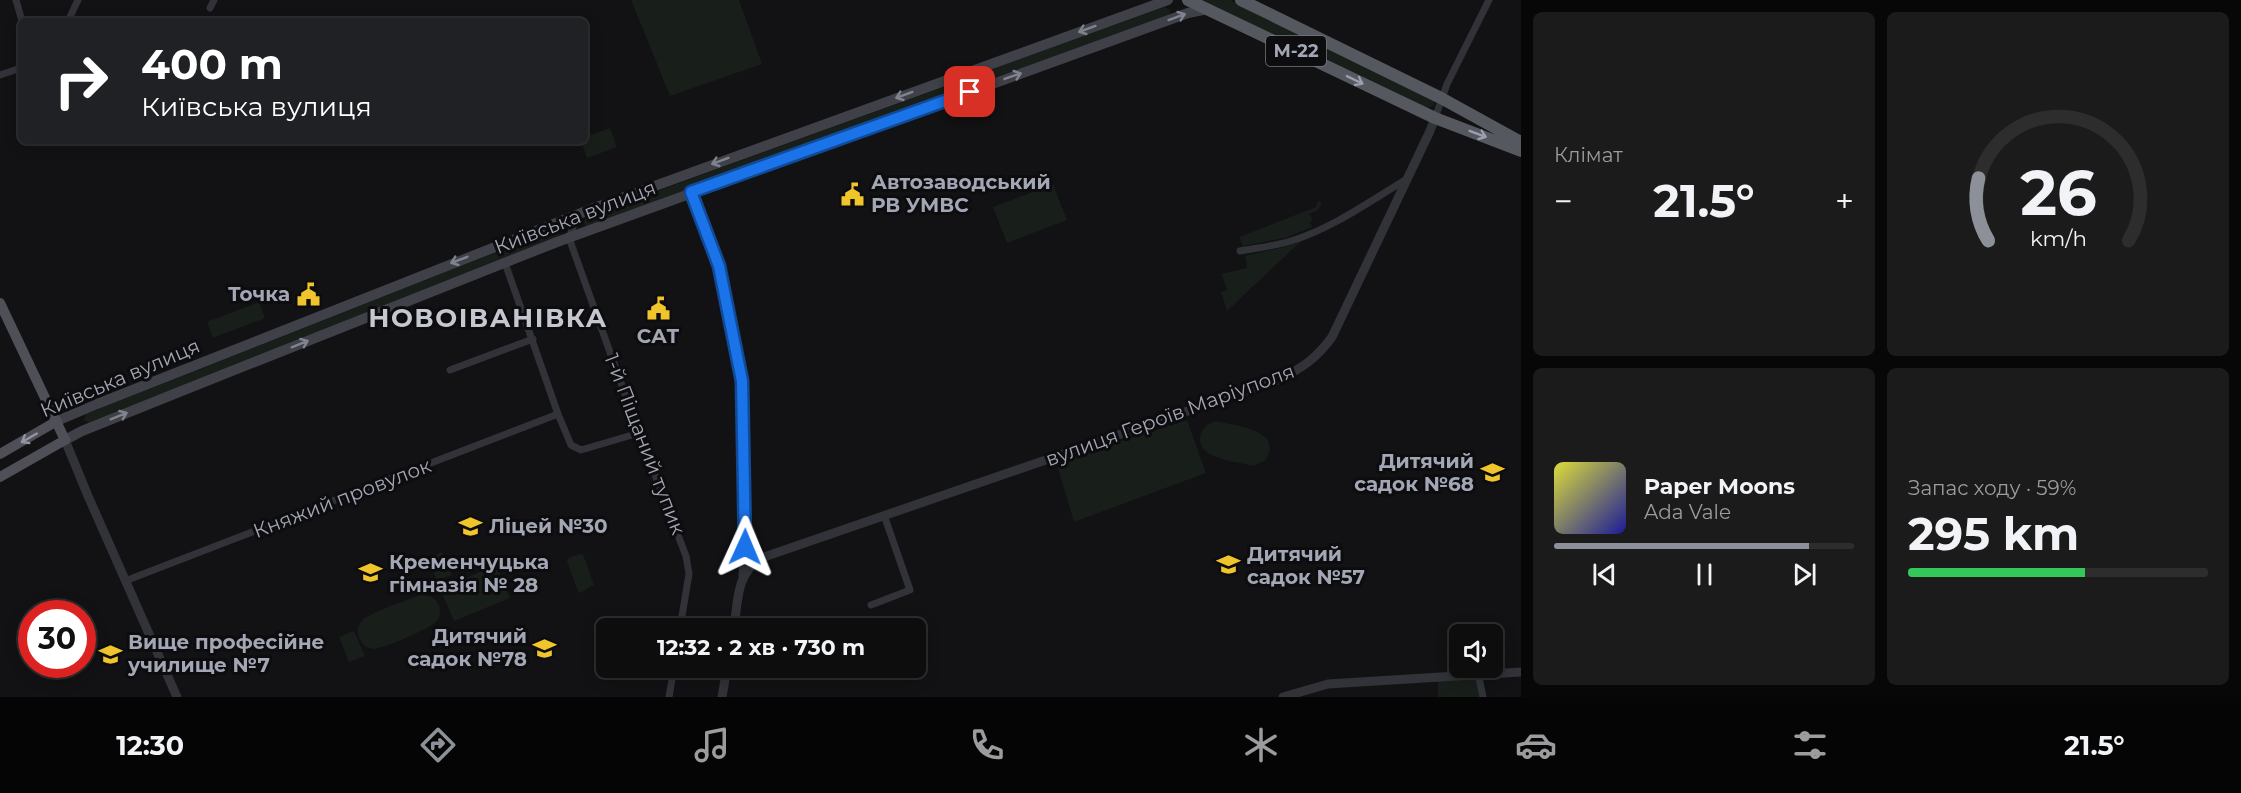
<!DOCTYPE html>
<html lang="uk">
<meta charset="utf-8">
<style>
:root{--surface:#0e0d0e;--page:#1c1b1c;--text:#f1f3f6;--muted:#9b9c9e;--line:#2e2d2e;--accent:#8c9099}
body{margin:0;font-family:Montserrat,sans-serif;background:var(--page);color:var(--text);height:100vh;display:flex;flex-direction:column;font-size:22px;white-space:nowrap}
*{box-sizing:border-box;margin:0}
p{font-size:20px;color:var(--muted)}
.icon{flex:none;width:33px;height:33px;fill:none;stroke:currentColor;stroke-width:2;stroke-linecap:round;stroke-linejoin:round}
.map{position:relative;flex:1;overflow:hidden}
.sheet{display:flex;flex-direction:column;gap:12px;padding:12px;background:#080708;width:720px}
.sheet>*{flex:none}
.guide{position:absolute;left:18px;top:18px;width:570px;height:126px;border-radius:9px;box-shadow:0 3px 15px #0003,0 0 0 2px var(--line);background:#202124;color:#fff;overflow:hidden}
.controls{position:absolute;left:1449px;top:624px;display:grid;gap:12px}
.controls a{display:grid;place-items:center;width:54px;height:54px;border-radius:9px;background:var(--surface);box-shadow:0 3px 15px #0003,0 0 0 2px var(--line);font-size:30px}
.speed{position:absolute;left:18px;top:600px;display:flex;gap:12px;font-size:30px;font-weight:700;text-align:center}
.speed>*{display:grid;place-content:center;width:78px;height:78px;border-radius:50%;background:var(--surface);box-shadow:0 3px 15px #0003,0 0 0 2px var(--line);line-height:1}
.speed .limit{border:9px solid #d22;background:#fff;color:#111}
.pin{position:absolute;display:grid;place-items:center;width:51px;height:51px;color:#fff;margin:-26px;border-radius:12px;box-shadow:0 3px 9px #0006}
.me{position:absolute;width:66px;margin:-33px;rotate:1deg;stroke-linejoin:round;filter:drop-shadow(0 0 4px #0008)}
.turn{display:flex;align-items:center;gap:21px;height:126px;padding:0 24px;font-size:27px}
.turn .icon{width:78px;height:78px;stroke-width:2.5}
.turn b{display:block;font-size:42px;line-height:51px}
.big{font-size:45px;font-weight:700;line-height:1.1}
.sheet .tile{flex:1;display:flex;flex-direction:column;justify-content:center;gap:9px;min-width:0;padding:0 21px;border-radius:9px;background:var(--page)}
.sheet .dial{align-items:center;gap:0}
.dial svg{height:156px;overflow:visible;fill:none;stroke:var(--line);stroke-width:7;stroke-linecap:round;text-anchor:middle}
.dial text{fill:var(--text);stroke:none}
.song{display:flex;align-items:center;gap:18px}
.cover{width:72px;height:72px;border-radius:9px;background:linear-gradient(135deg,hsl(60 70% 55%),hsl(240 70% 35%))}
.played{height:6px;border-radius:3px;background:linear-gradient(90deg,var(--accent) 85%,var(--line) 85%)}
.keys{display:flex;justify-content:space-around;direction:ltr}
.heat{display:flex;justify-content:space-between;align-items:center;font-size:33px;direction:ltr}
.charge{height:9px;border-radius:4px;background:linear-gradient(90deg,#34c759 59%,var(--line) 0)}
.sheet .tiles{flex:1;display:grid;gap:12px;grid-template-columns:repeat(2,1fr)}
.trip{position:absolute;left:596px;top:618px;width:330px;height:60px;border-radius:9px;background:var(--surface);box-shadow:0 3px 15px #0003,0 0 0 2px var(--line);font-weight:700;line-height:60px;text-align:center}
.dock{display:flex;height:96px;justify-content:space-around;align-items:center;background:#060506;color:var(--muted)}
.dock .icon{width:42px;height:42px}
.dock .selected{color:var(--accent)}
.dock b{font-size:27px;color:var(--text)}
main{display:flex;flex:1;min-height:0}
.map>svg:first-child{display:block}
.green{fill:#181e19}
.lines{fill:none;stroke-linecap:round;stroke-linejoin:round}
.minor{stroke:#323338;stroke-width:7}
.tertiary{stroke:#323338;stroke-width:9}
.secondary{stroke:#404148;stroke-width:10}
.primary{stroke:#4e4f57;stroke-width:10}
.trunk{stroke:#565860;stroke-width:12}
.oneway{stroke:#80838e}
.oneway2{stroke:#9b9eac}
.oneway3{stroke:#9295a1}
.route-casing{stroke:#114b97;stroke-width:15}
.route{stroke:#1a73e8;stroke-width:10}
.labels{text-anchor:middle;stroke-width:6;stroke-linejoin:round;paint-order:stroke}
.shield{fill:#0d0c0e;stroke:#767882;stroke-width:1.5}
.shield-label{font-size:18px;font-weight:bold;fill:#a3a6b4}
.poi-label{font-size:20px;font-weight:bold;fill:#a3a6b4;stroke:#0d0c0e;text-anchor:start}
.street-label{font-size:20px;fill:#a3a6b4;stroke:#0d0c0e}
.district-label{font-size:26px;font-weight:bold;letter-spacing:1.5px;fill:#c4c6d0;stroke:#0d0c0e}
</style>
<main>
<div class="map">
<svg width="1521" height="697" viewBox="0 0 1521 697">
<rect width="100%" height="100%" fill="#121113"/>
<!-- green -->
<path class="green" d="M631,0H739L762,64L670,96Z
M1202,0H1230L1430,96L1435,100L1434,106L1426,108Z
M1165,7L1170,10L1169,15L977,84L972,81L974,75Z
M955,83L960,85L959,91L587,226L584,223L586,217Z
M610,128L617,147L587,158L581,141H585V137Z
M1053,184L1067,220L1007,243L993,207Z
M1318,201L1322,203L1318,210L1309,214L1313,220L1310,222L1312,227L1285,238L1243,246L1239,237L1316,207Z
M555,229L560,232V235L89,423L84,420L86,414Z
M1304,240L1297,245L1227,311L1221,292L1227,290L1221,274L1247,268L1245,256L1289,246Z
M259,302L265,318L213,338L207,322Z
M1187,420L1206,473L1074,522L1056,462Z
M1215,421C1235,426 1284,429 1266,460L1254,466C1238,462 1199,460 1200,438C1201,428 1208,424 1215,421Z
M442,552L452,575L437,581L428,558Z
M580,554H583L594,585L580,593L578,592L567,561L568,558Z
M496,565L510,598L454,621L440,589Z
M420,595C430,595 439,599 440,610C440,614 439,619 436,622C431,628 380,650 373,649C358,647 352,627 365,618C381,608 403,602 420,595Z
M354,631L365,656L349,662L339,637Z
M1459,679L1477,680L1481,697H1438V681Z"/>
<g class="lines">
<!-- minor -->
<path class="minor" d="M16,0L22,21
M210,8L214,0
M68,21L78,0
M0,75L21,68
M1435,118L1447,84L1489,0
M691,192C699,210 707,228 713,247C748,350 751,469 742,576
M578,214L569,238L639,433L686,556L689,574L680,628
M1240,251C1257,248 1275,246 1291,241C1333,228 1370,201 1407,179
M505,263L558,414L571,445L581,450L639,433
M450,370L533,339
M125,581L558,414
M871,605L910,590L884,515
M1478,673L1483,697
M669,697L674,668"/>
<!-- tertiary -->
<path class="tertiary" d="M65,440L88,496L177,697
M734,628C738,601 736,574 761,558L1278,380C1302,368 1316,359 1332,337L1430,131L1435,118
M722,697L727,668
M1283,697L1328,684L1521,672"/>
<!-- secondary -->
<path class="secondary" d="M57,421L97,404L594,208L1168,0
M65,440L82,431L174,394L557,242L1188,13L1208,9"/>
<!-- primary -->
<path class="primary" d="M0,303L65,440L0,477
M0,454L57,421"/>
<!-- trunk -->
<path class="trunk" d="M1188,0L1435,118L1521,151
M1241,0L1441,98L1521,142"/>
</g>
<!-- one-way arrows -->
<defs><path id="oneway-shaft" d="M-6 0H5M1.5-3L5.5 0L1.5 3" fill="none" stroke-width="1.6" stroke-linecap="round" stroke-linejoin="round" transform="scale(1.5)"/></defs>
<g class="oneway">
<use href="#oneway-shaft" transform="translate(1177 17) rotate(-20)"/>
<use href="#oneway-shaft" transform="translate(1087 29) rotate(160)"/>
<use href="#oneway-shaft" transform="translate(1013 76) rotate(-19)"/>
<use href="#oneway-shaft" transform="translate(904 95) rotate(160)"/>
<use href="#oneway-shaft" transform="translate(720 161) rotate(160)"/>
<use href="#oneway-shaft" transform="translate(459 260) rotate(159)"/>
<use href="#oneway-shaft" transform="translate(300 344) rotate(-22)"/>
<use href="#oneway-shaft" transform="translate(119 416) rotate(-22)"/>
</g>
<g class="oneway2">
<use href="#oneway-shaft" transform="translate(1355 80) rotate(26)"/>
<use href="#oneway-shaft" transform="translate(1478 134) rotate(20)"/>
</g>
<use class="oneway3" href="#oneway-shaft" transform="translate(29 438) rotate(150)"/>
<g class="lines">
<defs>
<path id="route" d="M745,547L742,381L719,266L691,192L970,92"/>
</defs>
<!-- route casing -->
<use href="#route" class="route-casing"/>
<!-- route -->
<use href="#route" class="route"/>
</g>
<!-- icons -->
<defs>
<symbol id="civic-bare" viewBox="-9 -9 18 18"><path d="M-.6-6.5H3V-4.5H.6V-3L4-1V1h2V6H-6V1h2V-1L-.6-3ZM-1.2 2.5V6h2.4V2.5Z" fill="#f0c52c" stroke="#0d0c0e" stroke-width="2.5" paint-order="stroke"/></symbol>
<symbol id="school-bare" viewBox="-9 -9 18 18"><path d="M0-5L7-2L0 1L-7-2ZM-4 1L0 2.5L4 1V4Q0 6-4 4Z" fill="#f0c52c" stroke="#0d0c0e" stroke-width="2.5" paint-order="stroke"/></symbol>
<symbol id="university-bare" viewBox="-9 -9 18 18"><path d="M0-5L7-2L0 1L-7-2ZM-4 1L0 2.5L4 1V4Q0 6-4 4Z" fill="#f0c52c" stroke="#0d0c0e" stroke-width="2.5" paint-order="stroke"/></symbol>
</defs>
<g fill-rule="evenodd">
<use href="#civic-bare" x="836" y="178" width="33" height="33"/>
<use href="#civic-bare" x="292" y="278" width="33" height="33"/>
<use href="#civic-bare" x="642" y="292" width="33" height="33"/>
<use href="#school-bare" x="1476" y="456" width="33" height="33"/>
<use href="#school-bare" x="454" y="510" width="33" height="33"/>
<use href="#school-bare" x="1212" y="548" width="33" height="33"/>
<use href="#school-bare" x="354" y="556" width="33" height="33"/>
<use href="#school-bare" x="528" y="632" width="33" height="33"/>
<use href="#university-bare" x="94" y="638" width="33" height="33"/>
</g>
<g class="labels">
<!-- shield labels -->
<rect class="shield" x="1266" y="36" width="60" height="30" rx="4.5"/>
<g class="shield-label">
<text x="1296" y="57">М-22</text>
</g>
<!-- poi labels -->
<g class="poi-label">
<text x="871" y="189">Автозаводський<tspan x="871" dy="23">РВ УМВС</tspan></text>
<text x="290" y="301" text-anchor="end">Точка</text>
<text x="658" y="343" text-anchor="middle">САТ</text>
<text x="1474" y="468" text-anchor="end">Дитячий<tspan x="1474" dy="23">садок №68</tspan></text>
<text x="489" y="533">Ліцей №30</text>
<text x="1247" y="561">Дитячий<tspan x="1247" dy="23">садок №57</tspan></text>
<text x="389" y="569">Кременчуцька<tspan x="389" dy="23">гімназія № 28</tspan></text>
<text x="527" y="643" text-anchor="end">Дитячий<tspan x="527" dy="23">садок №78</tspan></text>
<text x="128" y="649">Вище професійне<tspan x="128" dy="23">училище №7</tspan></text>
</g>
<!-- street labels -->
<g class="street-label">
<text transform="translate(575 217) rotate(-21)" y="7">Київська вулиця</text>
<text transform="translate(120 378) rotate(-23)" y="7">Київська вулиця</text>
<text transform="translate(1170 415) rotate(-20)" y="7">вулиця Героїв Маріуполя</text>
<text transform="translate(645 444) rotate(69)" y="7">1-й Піщаний тупик</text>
<text transform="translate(342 498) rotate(-21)" y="7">Княжий провулок</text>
</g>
<!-- district labels -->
<g class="district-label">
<text x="488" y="327">НОВОІВАНІВКА</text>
</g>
</g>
</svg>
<div class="controls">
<a><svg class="icon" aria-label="sound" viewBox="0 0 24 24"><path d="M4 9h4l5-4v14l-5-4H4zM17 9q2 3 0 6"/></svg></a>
</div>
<div class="speed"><div class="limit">30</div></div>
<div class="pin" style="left:970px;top:92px;background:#d93025"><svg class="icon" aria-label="arrive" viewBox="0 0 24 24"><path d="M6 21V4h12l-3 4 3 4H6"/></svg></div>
<svg class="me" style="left:745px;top:547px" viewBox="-20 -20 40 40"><path d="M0-17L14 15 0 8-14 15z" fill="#1a73e8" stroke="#fff" stroke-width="4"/></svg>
<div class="trip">12:32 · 2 хв · 730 m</div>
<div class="guide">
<div class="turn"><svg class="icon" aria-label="right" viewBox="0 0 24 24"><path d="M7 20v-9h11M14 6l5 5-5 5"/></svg><div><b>400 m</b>Київська вулиця</div></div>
</div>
</div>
<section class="sheet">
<div class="tiles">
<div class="tile"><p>Клімат</p>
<div class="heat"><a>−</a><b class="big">21.5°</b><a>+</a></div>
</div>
<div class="tile dial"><svg viewBox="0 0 100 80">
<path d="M14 69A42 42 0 1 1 86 69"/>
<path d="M14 69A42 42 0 0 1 9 37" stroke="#8c9099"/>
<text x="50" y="56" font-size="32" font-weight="700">26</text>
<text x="50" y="72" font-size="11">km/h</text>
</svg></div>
<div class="tile">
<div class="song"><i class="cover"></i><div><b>Paper Moons</b><p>Ada Vale</p></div></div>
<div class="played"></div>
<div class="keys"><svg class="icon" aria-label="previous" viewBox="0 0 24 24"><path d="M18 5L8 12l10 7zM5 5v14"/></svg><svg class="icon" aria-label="pause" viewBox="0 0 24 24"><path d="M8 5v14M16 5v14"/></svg><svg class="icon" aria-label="next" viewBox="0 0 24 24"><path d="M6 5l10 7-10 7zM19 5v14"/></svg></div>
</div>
<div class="tile"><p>Запас ходу · 59%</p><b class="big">295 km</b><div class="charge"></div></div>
</div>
</section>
</main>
<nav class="dock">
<b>12:30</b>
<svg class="icon selected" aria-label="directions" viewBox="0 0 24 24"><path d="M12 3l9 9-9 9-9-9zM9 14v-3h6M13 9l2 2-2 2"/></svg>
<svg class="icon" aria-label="music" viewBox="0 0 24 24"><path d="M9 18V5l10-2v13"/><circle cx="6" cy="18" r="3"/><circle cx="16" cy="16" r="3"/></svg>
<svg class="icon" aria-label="phone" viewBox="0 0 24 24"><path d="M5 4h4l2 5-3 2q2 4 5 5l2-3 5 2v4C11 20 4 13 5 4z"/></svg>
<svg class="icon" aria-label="climate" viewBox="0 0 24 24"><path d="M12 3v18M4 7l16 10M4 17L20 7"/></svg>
<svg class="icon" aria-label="car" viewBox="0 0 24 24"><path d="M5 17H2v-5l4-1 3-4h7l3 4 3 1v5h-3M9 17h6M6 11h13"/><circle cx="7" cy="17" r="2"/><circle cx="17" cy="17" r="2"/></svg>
<svg class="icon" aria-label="filters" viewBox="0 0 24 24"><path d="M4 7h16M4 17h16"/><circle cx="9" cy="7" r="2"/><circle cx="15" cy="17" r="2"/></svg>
<b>21.5°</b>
</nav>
